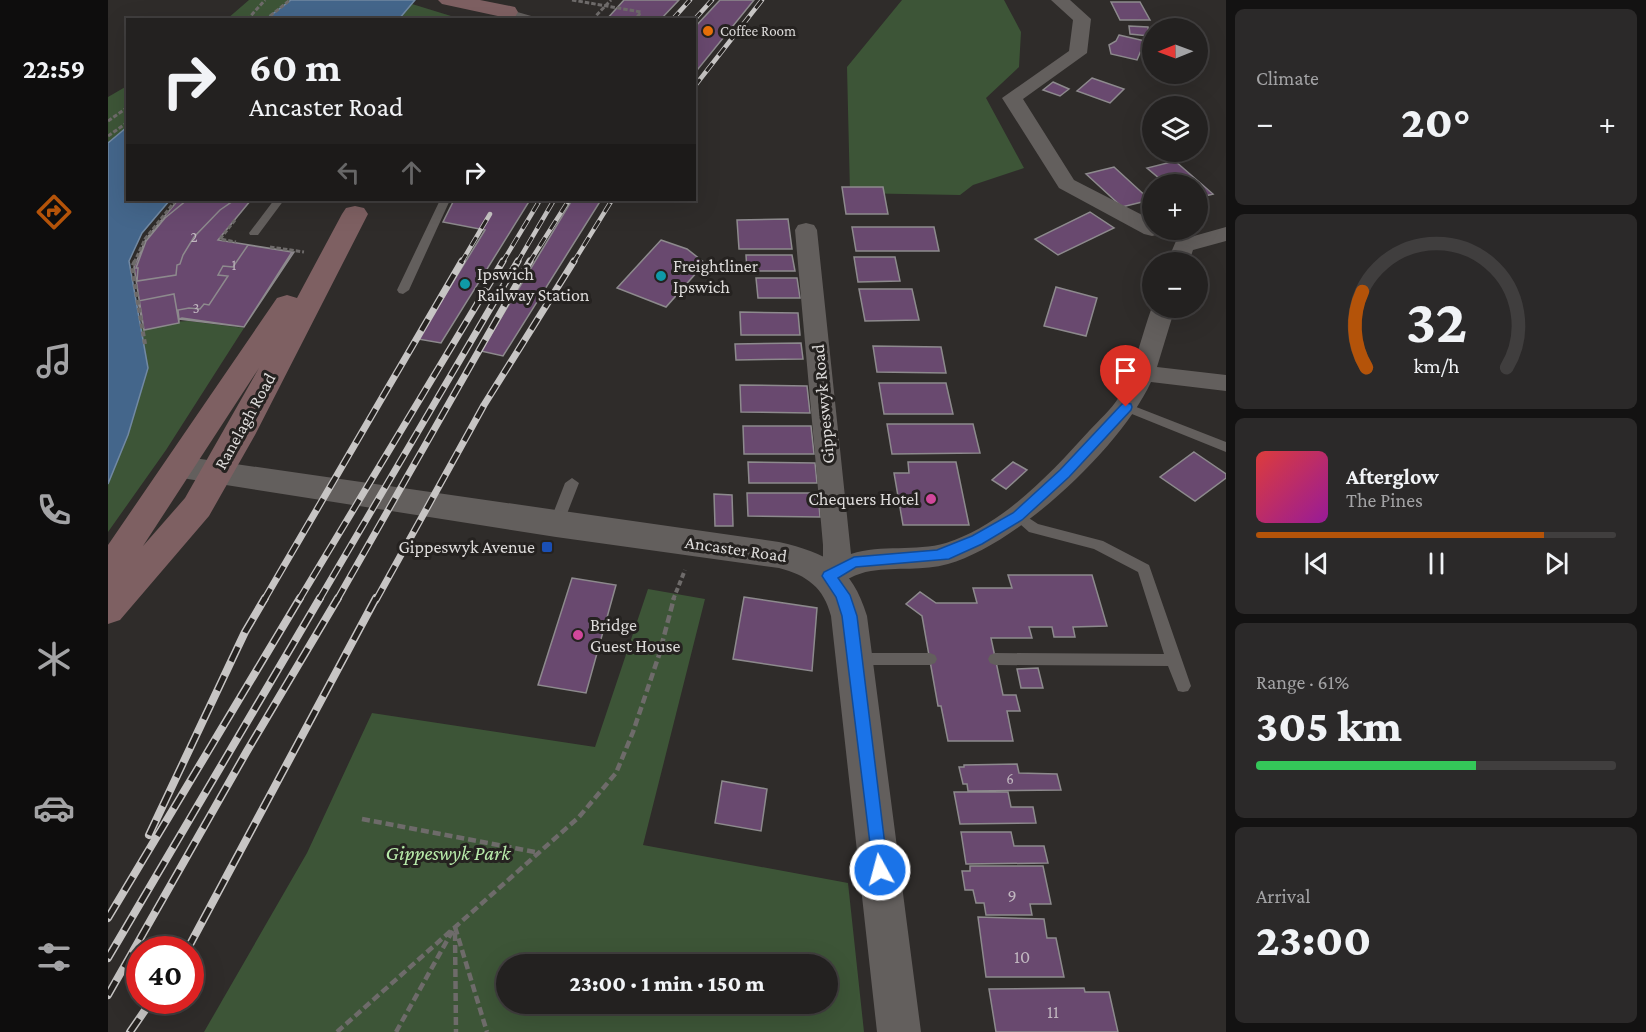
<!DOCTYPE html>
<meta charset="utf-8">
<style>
:root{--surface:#232120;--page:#2b2929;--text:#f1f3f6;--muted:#a3a3a5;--line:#403e3e;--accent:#b45309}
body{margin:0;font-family:"Crimson Pro",serif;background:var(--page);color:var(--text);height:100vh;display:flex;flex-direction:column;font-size:22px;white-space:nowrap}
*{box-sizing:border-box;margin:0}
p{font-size:20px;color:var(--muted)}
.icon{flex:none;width:33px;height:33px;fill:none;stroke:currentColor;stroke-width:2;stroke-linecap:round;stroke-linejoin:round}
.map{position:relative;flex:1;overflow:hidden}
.panel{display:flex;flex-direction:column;gap:9px;padding:9px;background:#131212;width:420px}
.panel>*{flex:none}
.banner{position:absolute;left:18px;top:18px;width:570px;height:183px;border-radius:0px;box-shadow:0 6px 24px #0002,0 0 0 2px var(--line);background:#232120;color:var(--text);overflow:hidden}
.needle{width:39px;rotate:269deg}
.fabs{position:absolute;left:1034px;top:18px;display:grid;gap:12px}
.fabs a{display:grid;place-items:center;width:66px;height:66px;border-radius:50%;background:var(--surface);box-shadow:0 6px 24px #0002,0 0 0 2px var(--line);font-size:30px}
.speed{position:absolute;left:18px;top:936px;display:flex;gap:12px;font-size:30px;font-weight:700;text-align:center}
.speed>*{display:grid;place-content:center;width:78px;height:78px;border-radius:50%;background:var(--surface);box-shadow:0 6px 24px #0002,0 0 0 2px var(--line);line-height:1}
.speed .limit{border:9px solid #d22;background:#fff;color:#111}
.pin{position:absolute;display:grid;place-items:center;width:51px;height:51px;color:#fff;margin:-62px -26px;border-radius:50% 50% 50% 0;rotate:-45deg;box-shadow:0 0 6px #0007}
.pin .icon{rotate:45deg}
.me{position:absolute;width:66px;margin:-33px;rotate:353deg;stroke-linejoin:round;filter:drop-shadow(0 0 4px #0008)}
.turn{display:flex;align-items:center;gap:21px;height:126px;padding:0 24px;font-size:27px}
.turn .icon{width:78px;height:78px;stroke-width:2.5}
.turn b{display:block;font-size:42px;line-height:51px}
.lanes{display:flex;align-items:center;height:57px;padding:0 24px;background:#0003;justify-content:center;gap:30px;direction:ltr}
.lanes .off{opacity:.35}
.big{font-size:45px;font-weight:800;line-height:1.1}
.panel .card{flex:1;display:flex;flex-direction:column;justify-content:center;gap:9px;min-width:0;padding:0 21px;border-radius:9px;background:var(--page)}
.panel .dial{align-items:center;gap:0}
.dial svg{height:156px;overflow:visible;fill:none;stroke:var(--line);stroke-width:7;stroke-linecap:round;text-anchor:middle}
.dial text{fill:var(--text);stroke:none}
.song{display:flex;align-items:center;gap:18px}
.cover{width:72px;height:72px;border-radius:9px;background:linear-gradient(135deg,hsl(0 70% 55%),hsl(300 70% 35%))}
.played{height:6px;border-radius:3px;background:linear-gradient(90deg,var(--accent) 80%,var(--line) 80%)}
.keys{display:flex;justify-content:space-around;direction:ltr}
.heat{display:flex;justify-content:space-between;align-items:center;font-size:33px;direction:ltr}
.charge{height:9px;border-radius:4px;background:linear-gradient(90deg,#34c759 61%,var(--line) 0)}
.trip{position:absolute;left:388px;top:954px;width:342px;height:60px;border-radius:30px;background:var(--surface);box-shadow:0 6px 24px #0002,0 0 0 2px var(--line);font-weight:800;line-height:60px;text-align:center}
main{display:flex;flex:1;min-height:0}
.dock{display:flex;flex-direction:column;width:108px;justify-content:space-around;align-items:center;background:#0e0d0d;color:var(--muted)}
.dock .icon{width:42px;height:42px}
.dock .current{color:var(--accent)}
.dock b{font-size:27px;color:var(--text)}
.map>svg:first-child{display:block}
.green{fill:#3d5537;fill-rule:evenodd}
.water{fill:#44668b;stroke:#7289a3;stroke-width:1.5}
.building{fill:#69496f;stroke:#8d8a8d;stroke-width:1.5}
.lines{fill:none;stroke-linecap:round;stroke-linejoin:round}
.path-far2{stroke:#6e6b6a;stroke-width:3;stroke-dasharray:4.5 2;stroke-linecap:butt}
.path-far1{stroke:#6e6b6a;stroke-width:4;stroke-dasharray:5 3;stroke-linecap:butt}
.path{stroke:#6e6b6a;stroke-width:4.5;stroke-dasharray:8 4;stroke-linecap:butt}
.service{fill:#635f5d;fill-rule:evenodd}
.minor{fill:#635f5d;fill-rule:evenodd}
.tertiary{fill:#635f5d;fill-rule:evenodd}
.secondary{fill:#7e6062;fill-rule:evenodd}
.rail-far2-casing{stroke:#c7c5c4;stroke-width:4.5}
.rail-far1-casing{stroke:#c7c5c4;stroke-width:7}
.rail-casing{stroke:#c7c5c4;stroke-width:8}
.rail-far2{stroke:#252220;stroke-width:3;stroke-dasharray:10;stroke-linecap:butt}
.rail-far1{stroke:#252220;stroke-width:4.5;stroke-dasharray:13;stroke-linecap:butt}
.rail{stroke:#252220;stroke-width:5;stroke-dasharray:16;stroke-linecap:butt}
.route{fill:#1a73e8;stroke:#114b97;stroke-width:1.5}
.food-dot{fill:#e8710a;stroke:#252220;stroke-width:2}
.culture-dot{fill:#0f9aa8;stroke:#252220;stroke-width:2}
.hotel-dot{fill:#d1479c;stroke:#252220;stroke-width:2}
.transit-dot{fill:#1a4fb4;stroke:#252220;stroke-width:2}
.labels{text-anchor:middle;stroke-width:6;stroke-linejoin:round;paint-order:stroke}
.far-poi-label{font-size:15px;fill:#dddbda;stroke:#252220;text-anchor:start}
.number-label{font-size:15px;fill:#c0b6bf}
.poi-label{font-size:18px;fill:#dddbda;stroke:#252220;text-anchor:start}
.street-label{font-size:18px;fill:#dddbda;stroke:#252220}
.near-number-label{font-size:18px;fill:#c0b6bf}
.near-park-label{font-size:21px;font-style:italic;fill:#b8ebaa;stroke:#252220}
</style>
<main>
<nav class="dock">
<b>22:59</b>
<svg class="icon current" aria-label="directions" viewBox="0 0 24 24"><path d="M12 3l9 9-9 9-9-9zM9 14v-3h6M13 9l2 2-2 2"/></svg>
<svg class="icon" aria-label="music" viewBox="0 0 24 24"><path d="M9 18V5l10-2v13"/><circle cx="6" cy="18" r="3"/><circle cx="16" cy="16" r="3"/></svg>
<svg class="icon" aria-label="phone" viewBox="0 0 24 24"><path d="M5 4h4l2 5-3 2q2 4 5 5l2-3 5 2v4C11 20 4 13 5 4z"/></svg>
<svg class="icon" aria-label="climate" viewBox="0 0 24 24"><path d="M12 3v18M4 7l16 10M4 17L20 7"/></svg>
<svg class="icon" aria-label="car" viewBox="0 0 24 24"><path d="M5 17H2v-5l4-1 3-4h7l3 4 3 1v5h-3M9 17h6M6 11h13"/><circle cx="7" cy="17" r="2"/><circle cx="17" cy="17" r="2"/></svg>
<svg class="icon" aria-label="filters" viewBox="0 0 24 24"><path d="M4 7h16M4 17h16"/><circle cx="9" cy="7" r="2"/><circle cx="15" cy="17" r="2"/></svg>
</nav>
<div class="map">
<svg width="1118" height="1032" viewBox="0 0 1118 1032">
<rect width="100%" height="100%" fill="#2f2c2a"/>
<!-- green -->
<path class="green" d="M141,0H183L158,19H119Z
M794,0H896L913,32L911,67L878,98L916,168L865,185L852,195L742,193L739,67Z
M304,4L343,16L342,19H291Z
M19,86V127L0,143V97Z
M80,321L136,328L58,450L0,532V484L20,435L40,368L32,324Z
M540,589L597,599L535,845L740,883L756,1032H96L199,853L264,713L487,747ZM720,964V1004H399V964Z"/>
<!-- water -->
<path class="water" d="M183,0H307L291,19H158Z
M19,127L20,200H62L34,233L21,261L40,368L20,435L0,484V143Z"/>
<!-- building -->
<path class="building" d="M516,0H571L552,20H498Z
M612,0H646L586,74V28Z
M1003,2H1032L1042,20H1012Z
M1021,26L1040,27L1041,36L1022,34Z
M1011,35L1037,41L1029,60L1003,54L1001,45L1008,41Z
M984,78L1016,89L1002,103L969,91Z
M945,82L961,89L952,96L935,90Z
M1067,161L1105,194L1089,198V184H1058L1039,168Z
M1006,167L1042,200L1014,207L978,174Z
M734,187H775L780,214H738Z
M70,200H143L110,240L186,252L136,327L74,318L71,319V323L36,330L26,267L38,239Z
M79,200H116L122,203L112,210L86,237L75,255L72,264L69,265L68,275L29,281L30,268H28L38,241L57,218Z
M346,200H422L333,343L310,339L377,230L335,222Z
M464,200H493L395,356L373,351Z
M982,212L1006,228L950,255L927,239Z
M680,219L684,249H631L629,220Z
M744,227H826L831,251H748Z
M553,240L579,249L597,263L558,307L509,288Z
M140,245L184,252L136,327L71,319L70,310L81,308L92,309L96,304L101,305L120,276L110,275L115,266L125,267Z
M638,255H684L687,271H639Z
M746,257H787L792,281L750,282Z
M648,278H689L692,298H650Z
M948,287L989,298L978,336L936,326Z
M751,289H804L811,320L757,321Z
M66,294L71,323L36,330L30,301Z
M632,312L690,313L692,335H633Z
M693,343L695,359L628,360L627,344Z
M765,346L833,347L838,373L769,372Z
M771,383H838L845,414H776Z
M632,385L699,386L702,413L633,412Z
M779,424H865L872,453L784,454Z
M635,426H703L706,454H636Z
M1086,452L1118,474V478L1087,501L1052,477Z
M640,462L707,463L709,483H641Z
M800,462H848L861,525H795L786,473H801Z
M905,462L919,470L898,489L884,480Z
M639,493H710L712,517L640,516Z
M606,494L624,495L625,526H607Z
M900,575H984L999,626L965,627L967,637H946L944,627H921L924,638H883L895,695H908L912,711H899L905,741H840L833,706H830L814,616L798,604L812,592L828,603H869L865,588H904Z
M464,578L508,585L478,693L430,685Z
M636,597L709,608L704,671L625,659Z
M930,668L935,688H913L909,669Z
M909,764L911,773L949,774L953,790L860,791L859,784H855L851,767H856V765Z
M614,781L659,789L653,831L607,823Z
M846,792H900L903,807H925L928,823L852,824Z
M853,832H903L906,846H936L940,863L858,864Z
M862,866H935L943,904H922L924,915H878L876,903H868L865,890H857L854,871H862Z
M870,917L936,919L939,938H948L956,977H878Z
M976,988L977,992H1001L1010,1032H888L881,989Z"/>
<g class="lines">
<!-- path-far2 -->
<path class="path-far2" d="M464,0L533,12L527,20
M139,20L157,0
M157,20L182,0
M484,20L503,0
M0,121L20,107
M0,136L20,122
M127,220L112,239L128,242
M162,247L196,252
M26,263L37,239L68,200"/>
<!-- path-far1 -->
<path class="path-far1" d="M27,261L24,267L37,344
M565,600L577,570"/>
<!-- path -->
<path class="path" d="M254,819L432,853
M347,927L379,1032
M347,933L348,1032
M229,1032L471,817L508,773L525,732L551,655L566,598
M288,1032L345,930"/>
<!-- service -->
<path class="service" d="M399,9L430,18L431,20H416L396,14L395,12Z
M166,200H176L150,235H142L141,233Z
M332,200H342L301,290L295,294L291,293L289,290Z
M1018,403L1118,442V452L1014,410L1012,407L1014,404Z
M464,478L471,483L455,524L453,528H443L441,524L457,483Z
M910,511L930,524L995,541L1041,565L1083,686L1080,691L1075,692L1070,691L1060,666L887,665L882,663L880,659L882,655L887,653L1056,654L1030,572L986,549L921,532L903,516Z
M749,653H822L827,655L829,659L827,663L822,665H749L744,663L742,659L744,655Z"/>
<!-- minor -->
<path class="minor" d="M943,0H962L983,19L979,53L915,99L966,180L1044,220V230H1054L1052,234L1044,236L1036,234L951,188L894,98L961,51L965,20Z
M698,223L706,225L709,230L743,554C774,544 807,552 838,543C895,525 942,474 981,431C991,420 1003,410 1011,397C1027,369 1033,337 1044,307L1067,308L1049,367L1118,375V391L1043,382C1013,447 910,544 840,564C815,571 789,567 763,571C748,573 736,582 721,587L711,584L707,576L715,556V545L687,230L690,225Z
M1118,227V241L1085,250L1081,262H1059L1068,241Z"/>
<!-- tertiary -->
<path class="tertiary" d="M72,456L671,542C719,553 744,566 759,616L813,1032H769L723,616C716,588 699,575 671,568L448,537L61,476L56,468L61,460Z"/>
<!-- secondary -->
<path class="secondary" d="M330,0H372L407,7L410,12L407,17L399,18L334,4Z
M247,206L256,208L260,214L147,435L101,516L12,620L0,624V545L169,298L179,295L189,298L234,214L238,208ZM151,368L77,498L35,546Z"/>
<defs>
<path id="rail-far2" d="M564,20L582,0
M586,20L604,0
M586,87L654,0
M353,263L382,214
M394,263L432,200
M409,263L446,200
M421,263L461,200
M465,263L504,200"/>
<path id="rail-far1" d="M156,600L354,261
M191,600L395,261
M211,600L410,261
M229,600L422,261
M268,600L376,405L466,261"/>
<path id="rail" d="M41,835L137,632L157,598
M0,918L192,598
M79,950L268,598
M0,958L212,598
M0,995L139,751L230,598
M22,1032L44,1000"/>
</defs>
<!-- rail-far2 casing -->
<use href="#rail-far2" class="rail-far2-casing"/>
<!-- rail-far1 casing -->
<use href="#rail-far1" class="rail-far1-casing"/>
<!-- rail casing -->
<use href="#rail" class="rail-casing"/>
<!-- rail-far2 -->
<use href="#rail-far2" class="rail-far2"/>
<!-- rail-far1 -->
<use href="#rail-far1" class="rail-far1"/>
<!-- rail -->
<use href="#rail" class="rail"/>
</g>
<!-- route -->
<path class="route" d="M1018,403L1023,404L1024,407L1023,410L961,477L914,520L874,544L841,559L748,567L730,578L742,595L749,616L780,870L778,876L772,878L766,876L734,616L728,597L714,576L716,572L746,557L829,550L864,536L905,513L952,470L1014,404Z"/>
<!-- markers -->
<circle class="food-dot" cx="600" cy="31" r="6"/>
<g class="culture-dot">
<circle cx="553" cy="276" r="6"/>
<circle cx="357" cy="284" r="6"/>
</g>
<g class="hotel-dot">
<circle cx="823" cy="499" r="6"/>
<circle cx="470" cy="635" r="6"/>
</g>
<rect class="transit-dot" x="433" y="541" width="12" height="12" rx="3"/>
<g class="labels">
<!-- far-poi labels -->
<g class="far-poi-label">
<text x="612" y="36">Coffee Room</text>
</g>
<!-- number labels -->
<g class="number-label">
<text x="86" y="242">2</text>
<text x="126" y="270">1</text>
<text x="88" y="313">3</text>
<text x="902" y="784">6</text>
</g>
<!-- poi labels -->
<g class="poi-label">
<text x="565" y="272">Freightliner<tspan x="565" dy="21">Ipswich</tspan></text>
<text x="369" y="280">Ipswich<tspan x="369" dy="21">Railway Station</tspan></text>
<text x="811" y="505" text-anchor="end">Chequers Hotel</text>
<text x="427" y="553" text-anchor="end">Gippeswyk Avenue</text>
<text x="482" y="631">Bridge<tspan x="482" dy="21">Guest House</tspan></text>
</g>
<!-- street labels -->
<g class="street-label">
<text transform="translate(715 404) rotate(-95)" y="6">Gippeswyk Road</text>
<text transform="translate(137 421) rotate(-61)" y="6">Ranelagh Road</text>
<text transform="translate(628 549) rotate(8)" y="6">Ancaster Road</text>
</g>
<!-- near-number labels -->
<g class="near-number-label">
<text x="904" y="902">9</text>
<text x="914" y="963">10</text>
<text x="945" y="1018">11</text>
</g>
<!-- near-park labels -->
<g class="near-park-label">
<text x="340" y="860">Gippeswyk Park</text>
</g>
</g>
</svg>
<div class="fabs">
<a><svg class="needle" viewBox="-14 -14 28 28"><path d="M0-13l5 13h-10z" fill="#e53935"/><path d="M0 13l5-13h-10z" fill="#a3a3a5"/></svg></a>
<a><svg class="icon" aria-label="layers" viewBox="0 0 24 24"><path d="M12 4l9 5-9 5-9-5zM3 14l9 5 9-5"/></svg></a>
<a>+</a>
<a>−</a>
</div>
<div class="speed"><div class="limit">40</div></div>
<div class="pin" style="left:1018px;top:407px;background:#d93025"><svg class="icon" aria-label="arrive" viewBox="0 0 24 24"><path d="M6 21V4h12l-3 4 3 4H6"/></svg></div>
<svg class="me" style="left:772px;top:870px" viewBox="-20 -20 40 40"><circle r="17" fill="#1a73e8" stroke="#fff" stroke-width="3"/><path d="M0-11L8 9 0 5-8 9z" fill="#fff"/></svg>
<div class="trip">23:00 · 1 min · 150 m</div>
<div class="banner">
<div class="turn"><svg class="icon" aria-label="right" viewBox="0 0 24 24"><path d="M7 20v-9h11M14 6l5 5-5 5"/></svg><div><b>60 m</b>Ancaster Road</div></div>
<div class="lanes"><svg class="icon off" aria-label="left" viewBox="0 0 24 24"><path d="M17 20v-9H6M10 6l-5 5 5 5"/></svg><svg class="icon off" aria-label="ahead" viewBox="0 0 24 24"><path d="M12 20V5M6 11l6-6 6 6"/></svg><svg class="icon" aria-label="right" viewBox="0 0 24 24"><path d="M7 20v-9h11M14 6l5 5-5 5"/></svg></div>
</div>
</div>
<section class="panel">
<div class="card"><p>Climate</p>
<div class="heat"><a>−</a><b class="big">20°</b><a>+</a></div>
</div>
<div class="card dial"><svg viewBox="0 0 100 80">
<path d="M14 69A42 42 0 1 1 86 69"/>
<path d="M14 69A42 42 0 0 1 12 30" stroke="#b45309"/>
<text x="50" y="56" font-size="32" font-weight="700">32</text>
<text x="50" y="72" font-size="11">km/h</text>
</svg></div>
<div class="card">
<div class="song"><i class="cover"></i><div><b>Afterglow</b><p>The Pines</p></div></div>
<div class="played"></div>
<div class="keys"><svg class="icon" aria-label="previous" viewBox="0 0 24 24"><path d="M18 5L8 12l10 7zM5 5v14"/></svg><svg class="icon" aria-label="pause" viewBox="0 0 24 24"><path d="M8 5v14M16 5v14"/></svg><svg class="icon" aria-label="next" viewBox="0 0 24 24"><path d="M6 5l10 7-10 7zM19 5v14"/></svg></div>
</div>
<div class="card"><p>Range · 61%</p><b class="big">305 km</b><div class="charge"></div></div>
<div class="card"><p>Arrival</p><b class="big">23:00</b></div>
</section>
</main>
